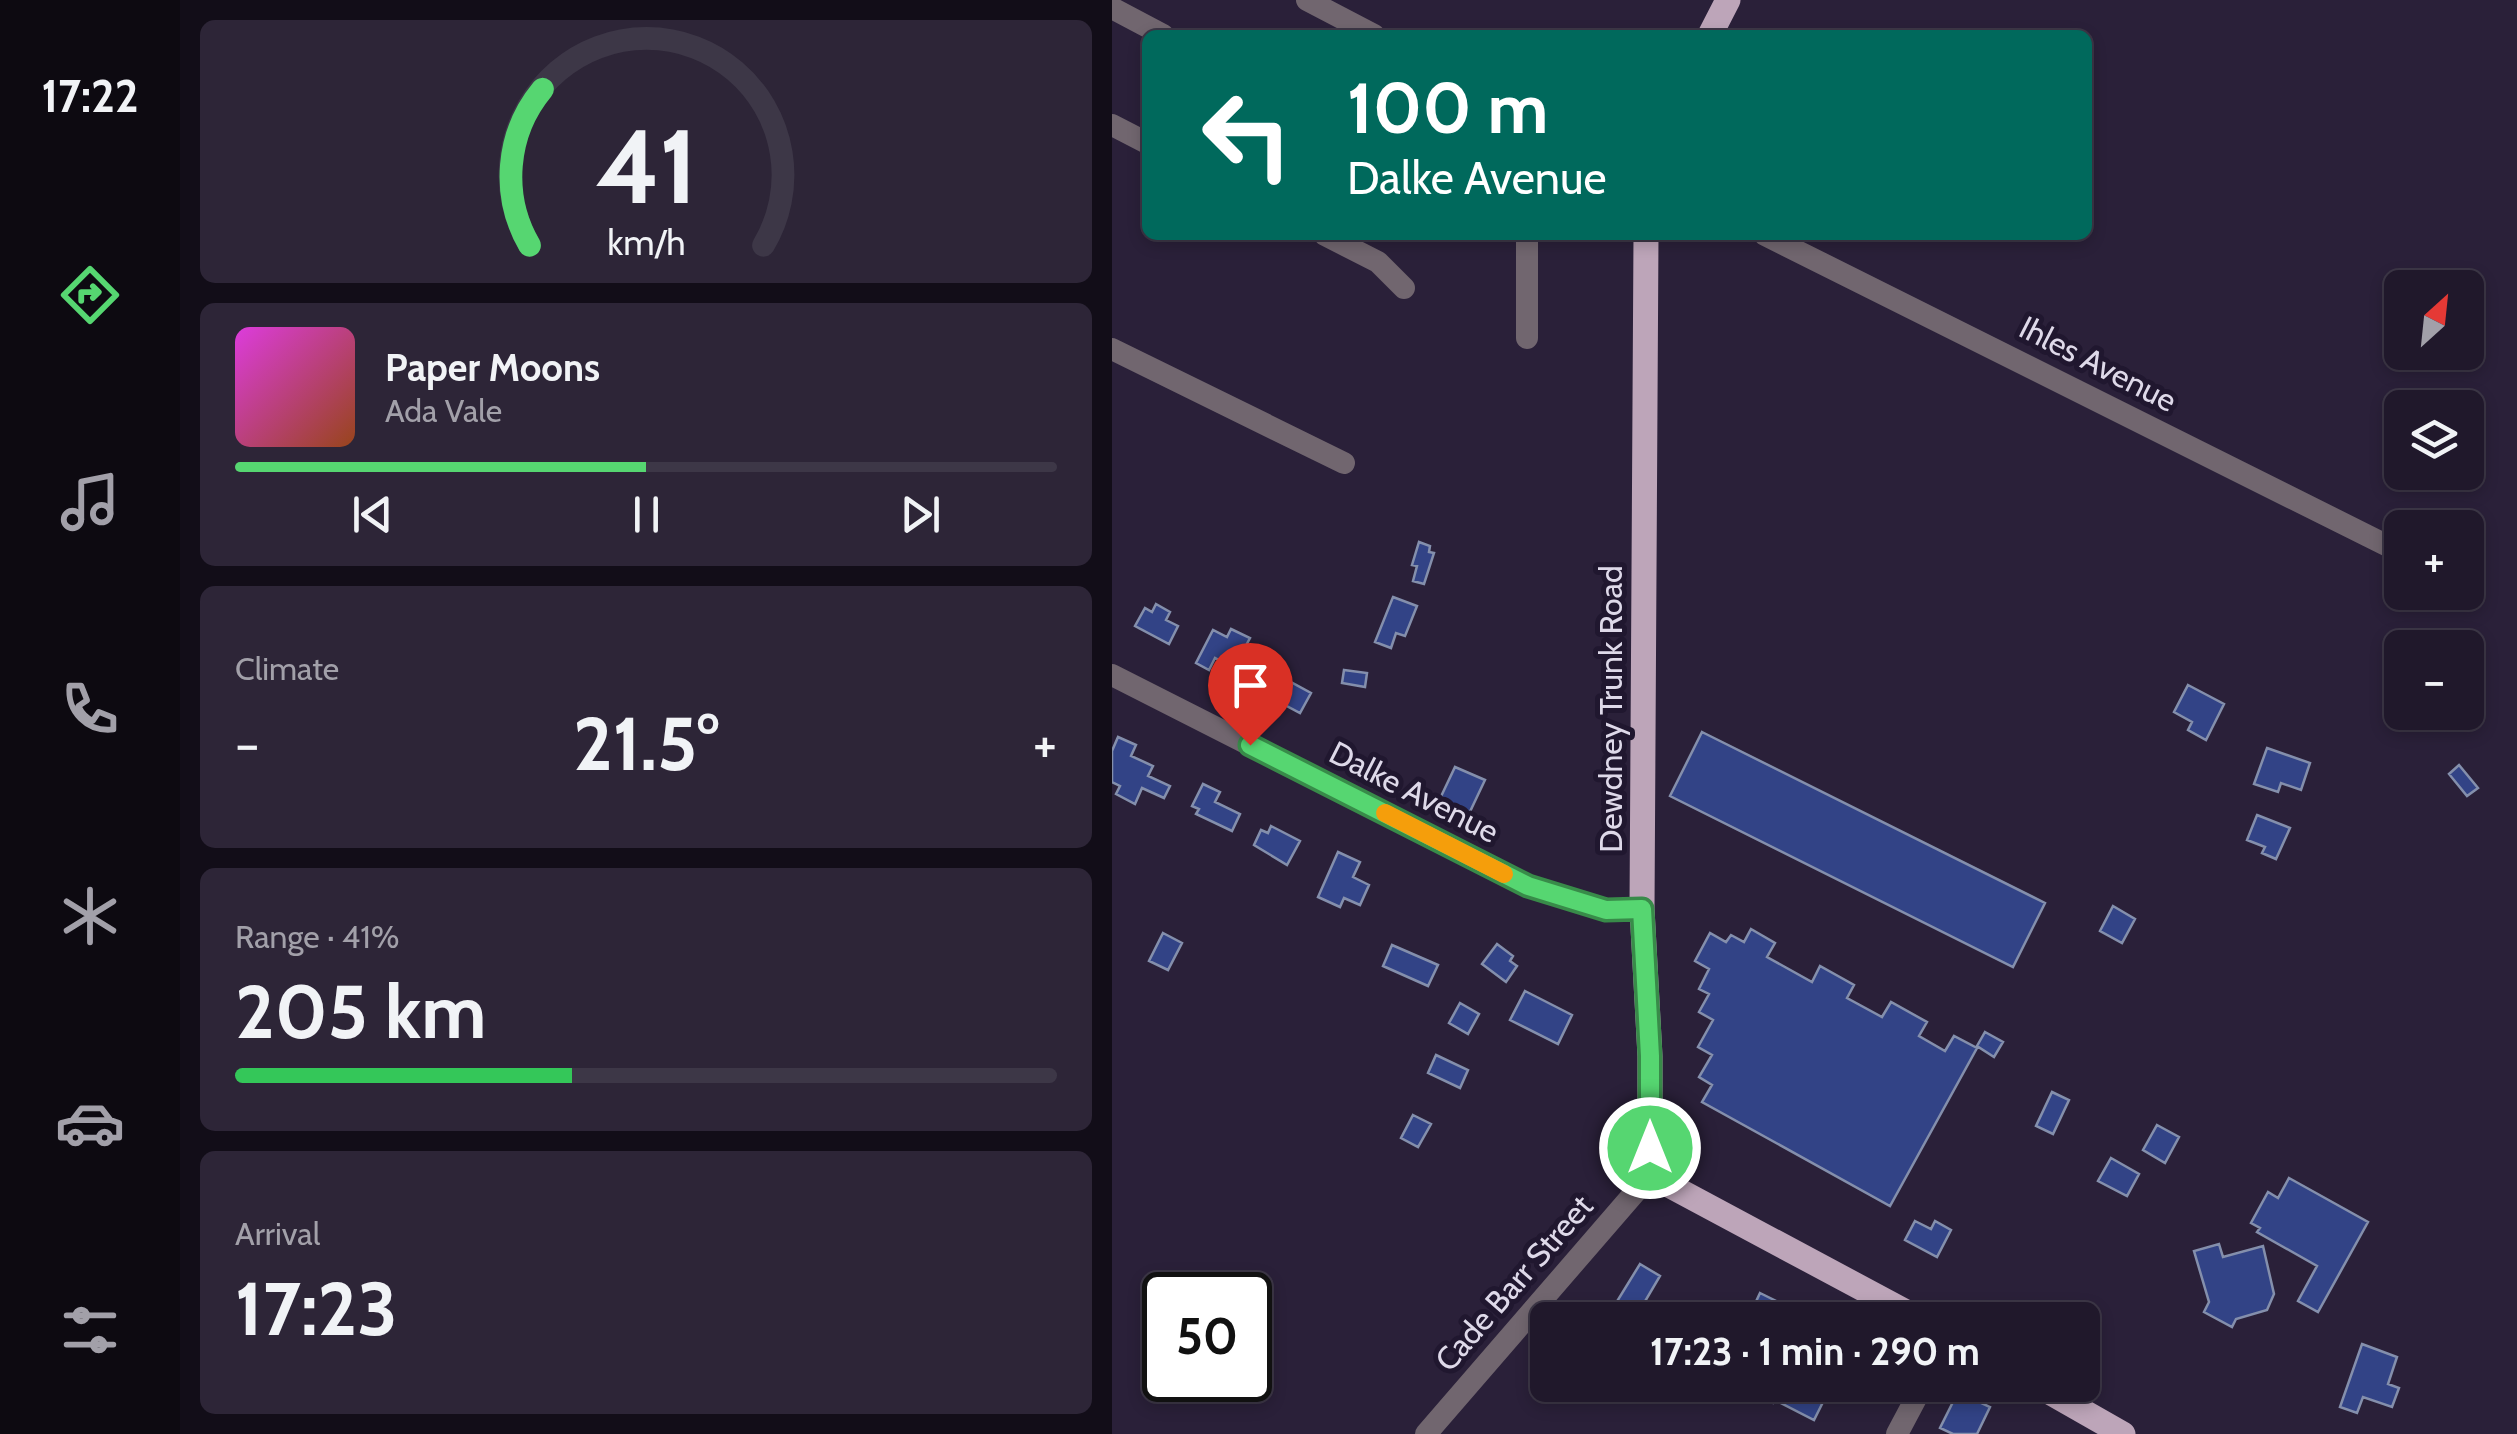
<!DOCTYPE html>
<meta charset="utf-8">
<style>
:root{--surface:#20182b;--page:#2d2537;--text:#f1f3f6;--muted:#a2a0a9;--line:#3d3747;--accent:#56d671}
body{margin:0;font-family:Cabin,sans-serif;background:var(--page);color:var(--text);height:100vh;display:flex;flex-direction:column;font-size:38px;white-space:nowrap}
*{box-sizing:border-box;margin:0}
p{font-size:32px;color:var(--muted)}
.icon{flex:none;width:55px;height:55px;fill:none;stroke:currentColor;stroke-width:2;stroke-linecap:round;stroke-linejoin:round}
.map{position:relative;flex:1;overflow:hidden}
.side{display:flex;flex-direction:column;gap:20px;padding:20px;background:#120d18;width:932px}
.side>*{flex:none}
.hud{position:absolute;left:30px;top:30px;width:950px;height:210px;border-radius:15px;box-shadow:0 5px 15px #0003,0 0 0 2px var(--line);background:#00695c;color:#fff;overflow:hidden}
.needle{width:65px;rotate:27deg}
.fabs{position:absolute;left:1272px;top:270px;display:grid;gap:20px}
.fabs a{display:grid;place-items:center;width:100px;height:100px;border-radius:15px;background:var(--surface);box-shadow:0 5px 15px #0003,0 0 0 2px var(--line);font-size:50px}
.speed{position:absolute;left:30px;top:1272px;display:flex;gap:20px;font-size:50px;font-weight:700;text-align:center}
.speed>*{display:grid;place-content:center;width:130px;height:130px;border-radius:50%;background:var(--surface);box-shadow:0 5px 15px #0003,0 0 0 2px var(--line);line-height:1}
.speed .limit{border:5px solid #111;border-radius:15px;background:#fff;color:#111}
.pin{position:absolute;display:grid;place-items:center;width:85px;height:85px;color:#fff;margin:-102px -42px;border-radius:50% 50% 50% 0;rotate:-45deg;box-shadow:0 0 10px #0007}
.pin .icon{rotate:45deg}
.me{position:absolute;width:110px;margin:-55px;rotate:0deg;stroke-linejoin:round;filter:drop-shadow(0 0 8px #0008)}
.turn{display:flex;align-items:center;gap:35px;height:210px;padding:0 40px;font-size:45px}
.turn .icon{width:130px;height:130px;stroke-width:2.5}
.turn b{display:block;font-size:70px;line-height:85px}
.big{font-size:75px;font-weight:800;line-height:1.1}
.side .widget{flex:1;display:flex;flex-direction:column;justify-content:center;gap:15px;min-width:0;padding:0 35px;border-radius:15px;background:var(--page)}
.side .dial{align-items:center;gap:0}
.dial svg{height:260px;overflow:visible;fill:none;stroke:var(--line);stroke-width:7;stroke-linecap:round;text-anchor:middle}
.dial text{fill:var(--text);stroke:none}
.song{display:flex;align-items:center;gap:30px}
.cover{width:120px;height:120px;border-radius:15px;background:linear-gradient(135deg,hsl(300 70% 55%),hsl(20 70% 35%))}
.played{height:10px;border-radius:5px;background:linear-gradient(90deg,var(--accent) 50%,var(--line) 50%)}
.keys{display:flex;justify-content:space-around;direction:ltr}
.heat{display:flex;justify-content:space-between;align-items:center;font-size:55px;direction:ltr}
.charge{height:15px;border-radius:8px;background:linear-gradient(90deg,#34c759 41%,var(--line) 0)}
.trip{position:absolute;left:418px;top:1302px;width:570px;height:100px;border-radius:15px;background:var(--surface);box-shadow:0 5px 15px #0003,0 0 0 2px var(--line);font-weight:800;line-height:100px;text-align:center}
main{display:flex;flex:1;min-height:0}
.tab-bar{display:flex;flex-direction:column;width:180px;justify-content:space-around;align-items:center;background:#0d0a11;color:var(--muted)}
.tab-bar .icon{width:70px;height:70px}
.tab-bar .current{color:var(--accent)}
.tab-bar b{font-size:45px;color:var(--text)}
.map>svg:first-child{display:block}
.building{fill:#324386;stroke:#848fac;stroke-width:2.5}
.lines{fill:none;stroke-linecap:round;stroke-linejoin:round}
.minor{stroke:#71666f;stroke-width:22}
.major{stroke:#bda5b9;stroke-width:25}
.route-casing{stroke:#388b49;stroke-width:25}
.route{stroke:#56d671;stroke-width:18}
.slow{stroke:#f59e0b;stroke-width:18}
.labels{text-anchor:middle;stroke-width:10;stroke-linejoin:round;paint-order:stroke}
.street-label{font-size:32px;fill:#ded9e9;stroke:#20172f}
</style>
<main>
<nav class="tab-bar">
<b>17:22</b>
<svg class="icon current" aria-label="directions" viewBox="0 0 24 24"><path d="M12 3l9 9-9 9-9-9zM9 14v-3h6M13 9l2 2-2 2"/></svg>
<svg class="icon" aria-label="music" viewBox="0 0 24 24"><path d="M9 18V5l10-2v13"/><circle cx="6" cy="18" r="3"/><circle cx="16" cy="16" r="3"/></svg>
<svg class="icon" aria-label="phone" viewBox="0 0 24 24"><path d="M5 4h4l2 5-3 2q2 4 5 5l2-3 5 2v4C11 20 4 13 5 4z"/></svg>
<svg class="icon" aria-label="climate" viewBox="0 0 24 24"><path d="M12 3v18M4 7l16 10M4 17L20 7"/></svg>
<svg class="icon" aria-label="car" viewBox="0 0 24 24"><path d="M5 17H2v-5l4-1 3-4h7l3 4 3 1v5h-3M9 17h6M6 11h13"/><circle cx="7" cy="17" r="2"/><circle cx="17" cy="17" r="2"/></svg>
<svg class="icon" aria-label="filters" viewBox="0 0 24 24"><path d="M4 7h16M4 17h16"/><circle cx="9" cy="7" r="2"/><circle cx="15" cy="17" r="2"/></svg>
</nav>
<section class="side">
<div class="widget dial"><svg viewBox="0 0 100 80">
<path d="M14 69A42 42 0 1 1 86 69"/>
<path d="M14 69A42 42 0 0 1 18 21" stroke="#56d671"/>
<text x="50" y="56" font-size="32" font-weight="700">41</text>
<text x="50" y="72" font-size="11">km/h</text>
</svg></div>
<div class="widget">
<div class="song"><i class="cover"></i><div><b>Paper Moons</b><p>Ada Vale</p></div></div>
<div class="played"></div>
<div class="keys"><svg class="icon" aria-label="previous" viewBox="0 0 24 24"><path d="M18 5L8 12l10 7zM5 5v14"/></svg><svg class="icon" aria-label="pause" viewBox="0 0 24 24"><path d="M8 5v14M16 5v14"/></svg><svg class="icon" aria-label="next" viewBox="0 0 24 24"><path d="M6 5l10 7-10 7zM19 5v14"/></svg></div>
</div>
<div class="widget"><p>Climate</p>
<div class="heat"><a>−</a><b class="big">21.5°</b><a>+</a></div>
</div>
<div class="widget"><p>Range · 41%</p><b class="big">205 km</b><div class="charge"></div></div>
<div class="widget"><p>Arrival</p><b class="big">17:23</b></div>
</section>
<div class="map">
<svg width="1405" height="1434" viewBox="0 0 1405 1434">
<rect width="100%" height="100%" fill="#2a2039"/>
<!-- building -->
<path class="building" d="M307,542L318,546L317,552L322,553L312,584L301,581L305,566L300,565Z
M281,597L305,606L293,636L284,633L279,648L263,642Z
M44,604L58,612L54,620L66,626L57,644L23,626L33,608L40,612Z
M119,629L138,638L122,668L103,658L97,670L84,663L101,630L115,637Z
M153,668L199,693L188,713L141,688Z
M232,670L255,673L253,687L230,683Z
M1076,685L1112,704L1094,740L1076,730L1080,722L1062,712Z
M590,732L933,903L901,967L558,796Z
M6,737L24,745L19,756L41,766L36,776L58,786L52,798L30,788L23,804L4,794L8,786L0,782V751Z
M1155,748L1198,763L1189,790L1169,783L1166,792L1142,784Z
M1347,765L1366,788L1355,796L1337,774Z
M343,767L373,780L354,820L324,807Z
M91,784L108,792L103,802L128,814L120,831L84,814L87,809L80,806Z
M1145,815L1178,828L1164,859L1150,853L1153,847L1135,840Z
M159,826L188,841L175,865L142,845L149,830L156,833Z
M226,852L248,862L241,877L257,885L248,905L232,898L228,907L206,897Z
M1001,906L1023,919L1010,943L988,931Z
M639,929L663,943L655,957L700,982L708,966L742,985L735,998L770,1017L779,1002L815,1022L807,1036L833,1051L842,1036L865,1048L778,1206L590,1102L600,1085L587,1077L600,1055L586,1047L601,1020L587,1012L597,994L587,989L597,969L583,961L598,933L614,942L619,935L632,942Z
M51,933L70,943L56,970L37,961Z
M385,944L401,956L398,961L405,966L394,982L370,964Z
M280,945L326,965L316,986L271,966Z
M413,991L460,1015L446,1044L398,1020Z
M348,1003L367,1014L356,1034L337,1023Z
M873,1032L891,1042L882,1057L865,1046Z
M324,1055L356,1070L348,1088L316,1073Z
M940,1092L957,1100L941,1134L924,1126Z
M301,1115L319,1124L306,1147L289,1138Z
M1045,1125L1067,1137L1053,1163L1031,1150Z
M999,1158L1027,1174L1015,1196L986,1181Z
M1177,1178L1256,1222L1206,1312L1186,1301L1205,1266L1145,1232L1148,1228L1139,1223L1156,1192L1166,1198Z
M803,1221L819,1229L823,1221L839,1230L825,1257L793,1240Z
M1107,1244L1111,1257L1151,1246L1162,1294L1155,1310L1124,1319L1120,1327L1092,1312L1097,1302L1082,1251Z
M528,1264L548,1276L525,1315L504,1303Z
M648,1293L668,1303L661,1317L667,1320H619L628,1302L641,1308Z
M1250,1344L1285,1357L1276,1384L1287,1388L1280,1407L1251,1397L1245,1413L1228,1407Z
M447,1385H478L468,1399Z
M625,1385H687L713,1398L702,1420L663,1400L661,1403Z
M846,1392L878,1407L865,1434H841L828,1428Z"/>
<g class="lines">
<!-- minor -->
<path class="minor" d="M195,0L262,35
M0,8L51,35
M0,125L35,143
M213,235L266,262L292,288
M413,235L415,239V338
M653,235L1290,553
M0,349L232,463
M0,675L416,886L495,910L530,909
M314,1434L538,1175
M785,1434L811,1385"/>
<!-- major -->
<path class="major" d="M598,35L616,0
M534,235L530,909L538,1056V1175L809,1320
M925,1385L1011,1434"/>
</g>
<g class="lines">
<defs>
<path id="route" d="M138,745L416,886L494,910L530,909L538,1056V1148"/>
</defs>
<!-- route casing -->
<use href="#route" class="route-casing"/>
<!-- route -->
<use href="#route" class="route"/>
<!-- slow -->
<path class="slow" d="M273,813L392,874"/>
</g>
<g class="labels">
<!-- street labels -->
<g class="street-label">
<text transform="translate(986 364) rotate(27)" y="11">Ihles Avenue</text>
<text transform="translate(499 709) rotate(-90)" y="11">Dewdney Trunk Road</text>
<text transform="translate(302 792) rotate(27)" y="11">Dalke Avenue</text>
<text transform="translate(402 1283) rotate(-49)" y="11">Cade Barr Street</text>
</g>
</g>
</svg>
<div class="fabs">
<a><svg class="needle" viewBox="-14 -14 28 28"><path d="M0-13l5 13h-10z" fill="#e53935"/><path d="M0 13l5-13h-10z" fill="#a2a0a9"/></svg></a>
<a><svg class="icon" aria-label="layers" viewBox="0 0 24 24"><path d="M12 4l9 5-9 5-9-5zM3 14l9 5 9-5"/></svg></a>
<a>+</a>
<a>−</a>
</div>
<div class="speed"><div class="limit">50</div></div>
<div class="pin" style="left:138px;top:745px;background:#d93025"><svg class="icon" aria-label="arrive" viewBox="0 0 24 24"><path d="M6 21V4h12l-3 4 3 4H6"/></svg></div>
<svg class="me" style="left:538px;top:1148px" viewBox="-20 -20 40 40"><circle r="17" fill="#56d671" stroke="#fff" stroke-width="3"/><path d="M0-11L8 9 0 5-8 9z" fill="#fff"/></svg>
<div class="trip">17:23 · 1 min · 290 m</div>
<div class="hud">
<div class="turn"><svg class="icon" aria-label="left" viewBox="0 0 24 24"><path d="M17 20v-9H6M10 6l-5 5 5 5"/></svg><div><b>100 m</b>Dalke Avenue</div></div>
</div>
</div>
</main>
